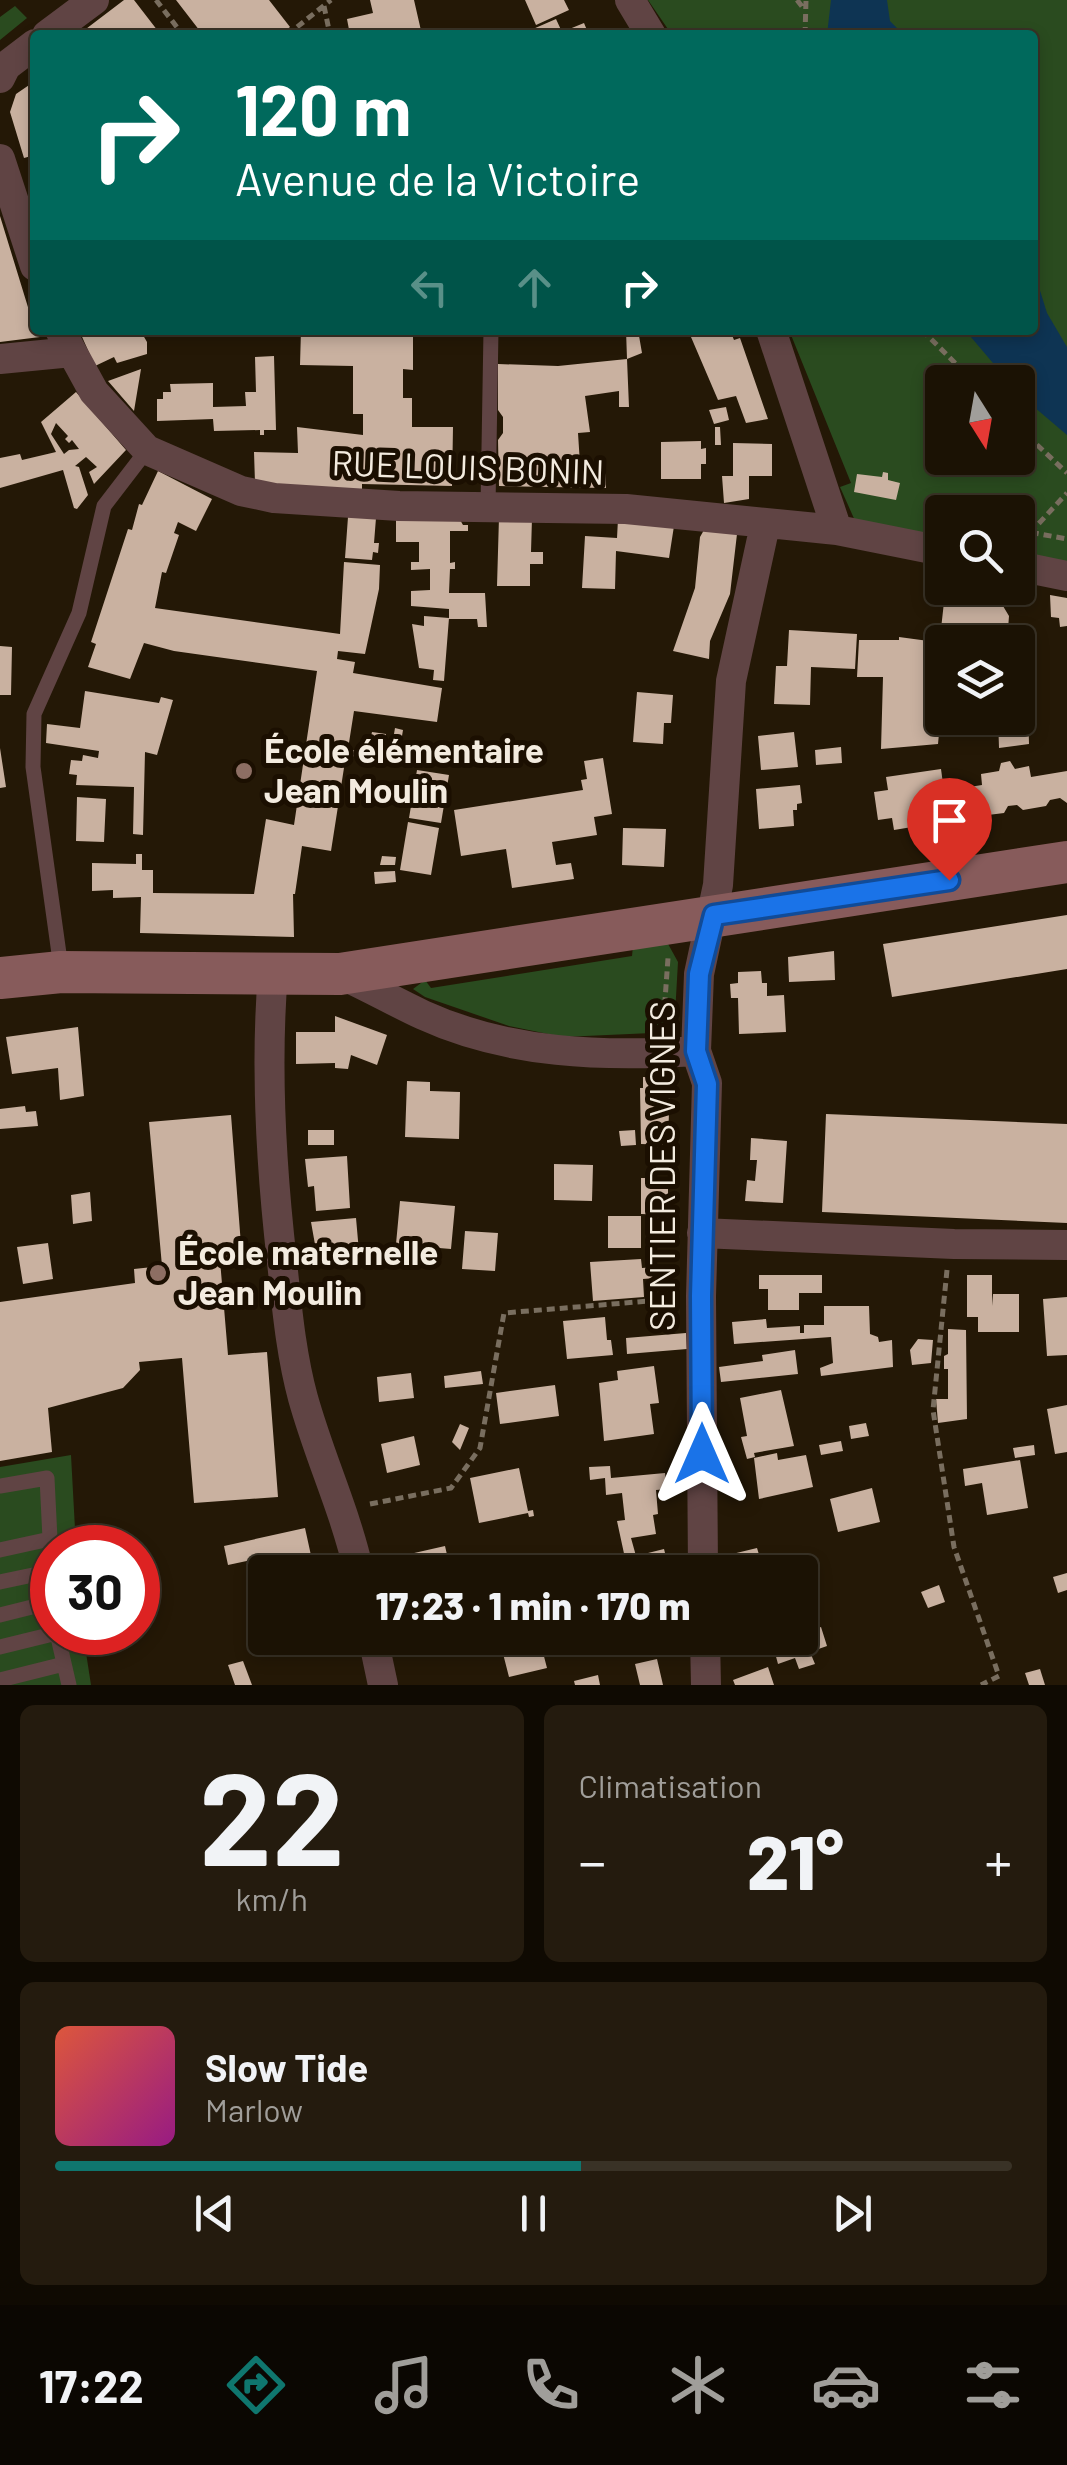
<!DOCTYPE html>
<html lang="fr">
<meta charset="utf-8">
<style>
:root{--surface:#1b1204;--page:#241b0e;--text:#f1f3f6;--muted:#a09e9a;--line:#393226;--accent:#0f766e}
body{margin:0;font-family:Barlow,sans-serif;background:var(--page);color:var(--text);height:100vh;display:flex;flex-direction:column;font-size:38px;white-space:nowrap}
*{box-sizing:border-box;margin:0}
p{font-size:32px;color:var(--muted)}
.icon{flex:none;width:55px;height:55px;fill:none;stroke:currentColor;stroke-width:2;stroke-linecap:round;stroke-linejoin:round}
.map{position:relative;height:1685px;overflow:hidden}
.details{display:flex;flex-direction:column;gap:20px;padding:20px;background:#0f0a02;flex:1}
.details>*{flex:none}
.banner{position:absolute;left:30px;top:30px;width:1008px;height:305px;border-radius:10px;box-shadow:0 5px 15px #0003,0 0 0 2px var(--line);background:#00695c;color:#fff;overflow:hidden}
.needle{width:65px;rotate:169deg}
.controls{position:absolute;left:925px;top:365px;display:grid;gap:20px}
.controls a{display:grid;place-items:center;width:110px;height:110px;border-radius:10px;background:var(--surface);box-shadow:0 5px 15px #0003,0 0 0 2px var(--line);font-size:50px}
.speed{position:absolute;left:30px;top:1525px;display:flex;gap:20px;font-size:50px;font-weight:700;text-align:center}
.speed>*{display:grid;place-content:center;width:130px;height:130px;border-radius:50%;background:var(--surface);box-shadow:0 5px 15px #0003,0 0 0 2px var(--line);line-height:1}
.speed .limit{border:15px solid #d22;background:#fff;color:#111}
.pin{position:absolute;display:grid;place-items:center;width:85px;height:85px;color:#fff;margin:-102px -42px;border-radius:50% 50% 50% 0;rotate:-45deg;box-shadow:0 0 10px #0007}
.pin .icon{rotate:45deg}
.me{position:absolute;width:110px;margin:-55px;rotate:0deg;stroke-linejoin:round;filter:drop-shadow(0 0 8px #0008)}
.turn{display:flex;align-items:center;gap:35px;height:210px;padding:0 40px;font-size:45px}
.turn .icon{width:130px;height:130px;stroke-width:2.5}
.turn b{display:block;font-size:70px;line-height:85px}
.lanes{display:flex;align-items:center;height:95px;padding:0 40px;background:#0003;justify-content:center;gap:50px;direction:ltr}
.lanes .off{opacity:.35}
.big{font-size:75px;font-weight:800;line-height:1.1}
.details .widget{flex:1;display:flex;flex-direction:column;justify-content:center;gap:15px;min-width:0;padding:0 35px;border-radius:15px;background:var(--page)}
.details .dial{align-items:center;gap:0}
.dial b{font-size:130px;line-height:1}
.song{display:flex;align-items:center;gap:30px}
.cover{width:120px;height:120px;border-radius:15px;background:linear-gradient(135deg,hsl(10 70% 55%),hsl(310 70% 35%))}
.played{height:10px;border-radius:5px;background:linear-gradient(90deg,var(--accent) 55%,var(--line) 55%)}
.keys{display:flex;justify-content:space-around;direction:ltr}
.heat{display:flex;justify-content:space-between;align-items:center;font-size:55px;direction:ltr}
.details .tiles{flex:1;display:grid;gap:20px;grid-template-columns:1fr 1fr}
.widget:last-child{grid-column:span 2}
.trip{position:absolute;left:248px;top:1555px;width:570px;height:100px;border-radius:10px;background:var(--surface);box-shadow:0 5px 15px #0003,0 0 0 2px var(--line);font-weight:800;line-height:100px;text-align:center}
.menu{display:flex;height:160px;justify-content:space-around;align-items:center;background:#0b0702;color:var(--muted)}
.menu .icon{width:70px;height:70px}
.menu .current{color:var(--accent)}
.menu b{font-size:45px;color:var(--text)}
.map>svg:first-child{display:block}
.green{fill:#2a4b1f;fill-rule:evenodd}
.water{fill:#0e3453}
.building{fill:#c9b1a0;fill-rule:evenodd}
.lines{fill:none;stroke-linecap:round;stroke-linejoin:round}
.path{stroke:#796e5f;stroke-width:5;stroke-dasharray:8 5;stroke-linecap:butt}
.lane{stroke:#604444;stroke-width:15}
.street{stroke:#604444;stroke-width:30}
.secondary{stroke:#875b5b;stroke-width:42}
.route-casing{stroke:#114b97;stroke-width:25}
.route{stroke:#1a73e8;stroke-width:18}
.education-dot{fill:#8d6e63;stroke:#1b0f01;stroke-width:4}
.labels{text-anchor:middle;stroke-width:10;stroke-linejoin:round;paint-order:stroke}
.street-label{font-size:35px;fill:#f3ebdf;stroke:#1b0f01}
.poi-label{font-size:35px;font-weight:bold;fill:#f3ebdf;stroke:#1b0f01;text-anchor:start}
</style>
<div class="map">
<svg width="1067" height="1685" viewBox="0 0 1067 1685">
<rect width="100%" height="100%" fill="#241806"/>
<!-- green -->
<path class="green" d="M648,0H1067V565L1018,555V512H942V540L856,523L840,487L851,483L789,330H1032V35H672ZM942,382H1018V458H942Z
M15,6L27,18L0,40V17Z
M667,942L678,962L674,1032L563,1037L509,1026L425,997L413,989L425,980L431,988L632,956L633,946Z
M71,1455L76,1547L52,1548V1632L83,1633L91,1685H0V1467Z"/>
<!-- water -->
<path class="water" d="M831,0H887L890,21L904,35H827Z
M1033,268L1047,313L1067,347V435L1020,395L1018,382H1009L965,330H1032Z"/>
<!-- building -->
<path class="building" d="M124,0H134L161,35H78Z
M176,0H269L290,27L280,35H203Z
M370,0H414L422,35H350L347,19L373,13Z
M525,0H564L569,10L536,25Z
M556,19L562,32L584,23L589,35H535L533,29Z
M35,81V155L24,158L10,112L16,94Z
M0,216L35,330L40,337L0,342Z
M79,330H140L147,342V354L117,363L114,357L95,366Z
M301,330H413V370L403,369V398H412V427H453L452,486L362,484V493L255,483L254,452L298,453L297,427L363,435V414H353V366L300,365Z
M626,330H638L642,353L627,359L629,407H619V391L585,396L590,432L578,433L580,464L606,465V488L499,486L498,440L503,433V417L498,410V364L558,366L627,359Z
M688,330H730L734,340L740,338L768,419L746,423L736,396L718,400Z
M274,356L276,430H264V435H260V430L214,431L213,419L157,421V399H163V392H171L170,384L213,383V407L246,406L245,392H256L255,357Z
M141,369L134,411L108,381Z
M76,392L126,450L94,484L89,472L97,467L86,457L75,466L79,467L88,495L77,509L74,508L63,470L0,488V458L20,454L22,460L56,452L41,422ZM56,423L68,436L65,439L69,443L72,440L79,449L69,450L64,454L51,434Z
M726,407L729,420L714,424L709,410Z
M715,427H720L721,445H715Z
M701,441V449L706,448V464H701V479H661V442Z
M733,443L772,444V476H749V499L724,503L722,476H733Z
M158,471L212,499L196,531L178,522L174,533L179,535L166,573L162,572L155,608L340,634L344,562L380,565L379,589L365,654L338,651L337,659L355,662L353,673L442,688L437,722L354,711L348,749L365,752L364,758L346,755L331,851L302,846L295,894H293L294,937L140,933L141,897L113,898V890L92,891V863L136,864V854H142V870H153V893L254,894L266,819L294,825L317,671L174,651L144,643L130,679L88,667L96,644L91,642L128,529L132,530L139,504L142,505Z
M883,472L888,473V480L900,483L896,500L854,492L857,474L882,477Z
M348,517L376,518L374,543H379L378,553L373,552L372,560L345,558Z
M396,517L459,518L463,525H468V531H450V563L455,562V569H450L449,593H485L487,627H478L477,619H449V609L411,606V591L430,590V569L411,570V562H419V542H396Z
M499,517L532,518L531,552H543V564H530V586H497Z
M618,519L674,526L669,558L616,551L615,589L582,588L585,536L617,538Z
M704,530L737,534L730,594L710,641L709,659L673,651L695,588L700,537Z
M1050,595L1067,598V626L1060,627L1059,618L1051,617Z
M944,602L1003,606L1009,616L1007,642H942V702L938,744L881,749L883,677H857L859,640H899V637L936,642L937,638H940Z
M424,616L449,618L444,681L433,680L434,670L419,668L412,624L424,626Z
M789,630L857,634L855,669L811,667L810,705L774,704L776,666H787Z
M0,646L12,647L11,695H0Z
M85,691L159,703L161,697L173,700L157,755L145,752L143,835L133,834L134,787L76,785L77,775L69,774L71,760L82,761L83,755L98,758L99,751L46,743L47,724L80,728Z
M637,692L673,695L671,723H664L663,744L633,742Z
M1018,705H1028L1029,744L999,748L998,718H1018Z
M395,728L403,730L400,748L392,746Z
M372,732L386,734L383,752L368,750Z
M794,732L798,767L761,770L758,736Z
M841,747L842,763L816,765L815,750Z
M0,748L6,787L0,788Z
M603,758L612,814L594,817L597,835L552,842L556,865L571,863L574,879L512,888L506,849L461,856L454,810L583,790L581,780L587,779L584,761Z
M1010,761L1015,769L1029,766L1031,777L1067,771V803L1060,798L1050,800L1046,806L1023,810L1017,805L1008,806L1004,813L980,816L973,811L964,813L960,819L894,830L892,818L878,820L874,792L888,790L886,777L941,769L944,791L982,785L981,774L999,771L1001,763Z
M417,770L449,775L441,823L409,818Z
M800,785L802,803L797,804V810H793L794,826L759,829L756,789Z
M77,797L106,799L104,842L76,841Z
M408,822L439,828L431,875L400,870Z
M623,828L666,829L664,867L622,865Z
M382,856L396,857L395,865H380Z
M395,871L396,882L375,884L374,872Z
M1067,915V969L892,997L883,944Z
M834,951L835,980L789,982L788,957Z
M761,971L762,983H767V996L784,995L786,1032L739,1034L738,998H731L730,984L738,983V972Z
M335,1016L387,1035L377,1065L351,1055L348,1069L335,1068V1063L296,1064V1032H335Z
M78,1027L84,1096L60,1100L58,1068L12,1074L6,1037Z
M643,1077L670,1078L668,1145L641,1144L640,1088H643Z
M407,1081L430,1082V1091L460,1092L459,1139L405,1137Z
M25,1106L26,1112L36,1111L38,1126L0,1129V1109Z
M826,1114L1067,1124V1223L822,1212Z
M231,1115L242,1258L220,1260L228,1355L267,1352L278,1497L194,1503L182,1358L139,1362L140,1370L123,1388L48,1408L52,1452L0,1461V1302L135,1283L134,1269L162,1266L149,1122Z
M308,1130H334V1145H308Z
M635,1130L636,1145L621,1146L619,1131Z
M751,1138L787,1141L783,1203L745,1201L747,1180L755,1181L757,1160H750Z
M347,1156L350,1208L316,1211L314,1186L308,1187L305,1159Z
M554,1164L593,1165L592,1201L554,1200Z
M641,1178H668V1215L641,1214Z
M90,1192L92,1221L73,1224L71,1195Z
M400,1201L455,1206L451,1249L427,1247L416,1251L411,1246L396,1244Z
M608,1216H641V1248H608Z
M356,1218L360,1263L319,1267L311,1222Z
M465,1231L498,1233L495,1271L462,1269Z
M48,1243L53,1279L23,1284L17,1247Z
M641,1259L642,1268L655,1267L656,1278L643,1279L644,1297L593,1301L590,1262Z
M759,1275H822V1293H799V1310H768V1289H759Z
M967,1275H992V1306L993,1294H1019V1332H978V1317H967Z
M1067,1297V1355L1047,1356L1043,1299Z
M824,1306H869L870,1334L878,1337L879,1342L892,1340L893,1367L821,1376L820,1368L833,1363L831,1337L734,1344L732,1322L766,1319L767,1328L800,1326V1333H804V1325H824Z
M605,1317L607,1340H611L613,1355L567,1359L563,1321Z
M948,1329L966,1330L967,1419L938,1423L936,1399H948V1369H944V1356L948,1354Z
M686,1333L687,1349L627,1354L626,1338Z
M918,1339L933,1340L931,1363L912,1365L910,1350Z
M795,1350L798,1374L721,1382L719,1367L763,1361L762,1355Z
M654,1366L659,1403L650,1404L654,1434L604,1441L599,1383L618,1380L617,1371Z
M481,1371L483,1384L445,1388L444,1376Z
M411,1373L414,1398L379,1402L377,1377Z
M555,1385L559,1416L500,1424L496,1393Z
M781,1390L794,1446L754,1453L755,1457L747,1459L741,1437L747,1436L740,1398Z
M1067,1405V1452L1055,1454L1047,1409Z
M866,1423L869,1436L851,1439L849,1426Z
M460,1424L469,1428L460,1450L452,1442Z
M414,1436L420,1465L387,1473L381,1444Z
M841,1441L843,1451L821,1455L819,1445Z
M1034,1445L1035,1455L1015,1458L1013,1448Z
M777,1453L778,1460L806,1455L813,1487L759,1499L754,1458Z
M1020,1460L1028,1508L987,1515L982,1483L965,1486L963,1469Z
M610,1466L611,1478L665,1473L667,1489L656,1490L658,1514L653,1515L656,1534L631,1538L636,1556L664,1549L668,1565L653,1569L654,1572H628L617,1521L625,1520L622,1493L606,1495L605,1478L590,1480L589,1467Z
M519,1468L528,1511L533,1510L534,1516L529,1517L528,1513L479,1523L470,1478Z
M872,1488L880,1522L838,1532L830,1499Z
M305,1528L312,1560L277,1568L274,1555L228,1565L224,1546Z
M445,1546L451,1572H404L401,1556Z
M757,1548L761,1561L728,1569L724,1556Z
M785,1557L789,1572H748L746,1567Z
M1067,1573V1590L1058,1593L1053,1577Z
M939,1585L945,1602L928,1608L921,1592Z
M807,1612L812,1630L821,1627L827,1646L810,1652L815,1664L799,1669L795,1658L778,1664L771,1638H800V1614Z
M274,1638H318L278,1651Z
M499,1638H549L540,1641L547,1668L509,1677Z
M657,1659L663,1685H640L635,1664Z
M243,1661L252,1685H235L228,1665Z
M768,1667L774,1685H735L733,1680Z
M1040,1669L1045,1685H1029L1025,1673Z
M598,1675L600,1685H575L574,1681Z"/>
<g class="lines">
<!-- path -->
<path class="path" d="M156,0L183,35
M797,0L804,9
M324,6L330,35
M287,35L331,0
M805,35L806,0
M922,330L974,382
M1018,427L1067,473
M1018,530L1067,539
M1030,533L1067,493
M650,1024L664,1014L668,958
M947,1270L933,1410L954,1547L999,1676L981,1685
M370,1504L451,1488L480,1448L504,1313L673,1299"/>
<!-- lane -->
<path class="lane" d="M488,507L491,330
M61,968L33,767L34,714L79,613L104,506L147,450
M0,1486L47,1478L50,1539L0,1550
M0,1582L52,1571
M0,1615L52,1602
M0,1647L57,1633L69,1685
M0,1680L64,1664"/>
<!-- street -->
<path class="street" d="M630,0L651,35
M47,35L94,0
M0,78L6,66L35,44
M0,159L35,266
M60,330L94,392L147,450L241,491L274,498L399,506L626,509L837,530L942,551
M771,330L837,530
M0,359L72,352
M1018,566L1067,576
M273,973C265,1069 271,1166 282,1262C287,1308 291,1354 303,1398C320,1459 345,1510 359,1572
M340,974C369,987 395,1002 423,1015C508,1054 604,1057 696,1051
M702,1233L954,1244L1067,1245
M703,1572L701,1296L707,1083L696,1051L699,974L718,885L731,681L765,525
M373,1638L383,1685
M705,1638L706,1685"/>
<!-- secondary -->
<path class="secondary" d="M0,978L61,972L340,974L1067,862"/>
</g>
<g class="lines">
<defs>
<path id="route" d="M702,1454L701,1296L707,1084L696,1051L699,974L714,915L949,880"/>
</defs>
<!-- route casing -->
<use href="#route" class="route-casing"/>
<!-- route -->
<use href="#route" class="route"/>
</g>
<!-- markers -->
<g class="education-dot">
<circle cx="244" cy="771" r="10"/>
<circle cx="158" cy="1273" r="10"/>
</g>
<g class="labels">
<!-- street labels -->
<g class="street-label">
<text transform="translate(468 468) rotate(2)" y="12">RUE LOUIS BONIN</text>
<text transform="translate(663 1166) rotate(-90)" y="12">SENTIER DES VIGNES</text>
</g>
<!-- poi labels -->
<g class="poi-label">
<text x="264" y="763">École élémentaire<tspan x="264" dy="40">Jean Moulin</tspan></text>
<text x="178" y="1265">École maternelle<tspan x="178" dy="40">Jean Moulin</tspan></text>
</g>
</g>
</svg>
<div class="controls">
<a><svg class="needle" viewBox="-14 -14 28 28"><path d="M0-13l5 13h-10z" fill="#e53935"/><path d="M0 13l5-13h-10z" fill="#a09e9a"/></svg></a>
<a><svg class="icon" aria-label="search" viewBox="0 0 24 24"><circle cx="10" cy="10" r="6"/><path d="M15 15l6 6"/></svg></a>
<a><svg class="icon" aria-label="layers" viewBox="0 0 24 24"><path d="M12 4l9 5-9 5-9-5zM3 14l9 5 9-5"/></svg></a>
</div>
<div class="speed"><div class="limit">30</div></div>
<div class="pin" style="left:949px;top:880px;background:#d93025"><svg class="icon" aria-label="arrive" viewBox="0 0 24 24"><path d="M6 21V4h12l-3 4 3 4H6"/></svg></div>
<svg class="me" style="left:702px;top:1454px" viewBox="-20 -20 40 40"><path d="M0-17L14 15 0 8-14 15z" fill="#1a73e8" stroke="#fff" stroke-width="4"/></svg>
<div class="trip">17:23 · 1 min · 170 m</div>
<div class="banner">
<div class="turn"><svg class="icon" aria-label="right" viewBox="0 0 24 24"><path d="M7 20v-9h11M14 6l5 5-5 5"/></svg><div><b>120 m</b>Avenue de la Victoire</div></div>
<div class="lanes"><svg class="icon off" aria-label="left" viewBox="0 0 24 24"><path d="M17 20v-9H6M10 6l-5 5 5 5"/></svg><svg class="icon off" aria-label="ahead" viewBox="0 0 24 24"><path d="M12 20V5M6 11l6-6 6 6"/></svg><svg class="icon" aria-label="right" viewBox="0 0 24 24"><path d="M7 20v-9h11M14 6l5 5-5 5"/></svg></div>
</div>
</div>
<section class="details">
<div class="tiles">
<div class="widget dial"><b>22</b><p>km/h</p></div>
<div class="widget"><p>Climatisation</p>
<div class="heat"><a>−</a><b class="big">21°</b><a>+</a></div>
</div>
<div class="widget">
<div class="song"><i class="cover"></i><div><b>Slow Tide</b><p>Marlow</p></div></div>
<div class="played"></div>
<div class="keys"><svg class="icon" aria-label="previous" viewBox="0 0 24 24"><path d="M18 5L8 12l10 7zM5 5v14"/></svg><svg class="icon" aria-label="pause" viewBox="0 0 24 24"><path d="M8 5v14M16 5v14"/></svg><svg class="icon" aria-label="next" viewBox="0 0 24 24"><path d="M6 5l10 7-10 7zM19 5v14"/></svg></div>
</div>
</div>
</section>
<nav class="menu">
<b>17:22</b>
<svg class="icon current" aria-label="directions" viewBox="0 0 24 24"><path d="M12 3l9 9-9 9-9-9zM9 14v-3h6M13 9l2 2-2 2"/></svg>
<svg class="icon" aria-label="music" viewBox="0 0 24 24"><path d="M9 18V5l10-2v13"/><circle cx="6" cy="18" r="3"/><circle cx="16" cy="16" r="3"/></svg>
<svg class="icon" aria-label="phone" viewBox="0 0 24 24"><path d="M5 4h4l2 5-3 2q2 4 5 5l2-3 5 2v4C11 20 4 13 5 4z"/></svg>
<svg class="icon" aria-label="climate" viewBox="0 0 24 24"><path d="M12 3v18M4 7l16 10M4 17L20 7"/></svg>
<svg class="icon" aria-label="car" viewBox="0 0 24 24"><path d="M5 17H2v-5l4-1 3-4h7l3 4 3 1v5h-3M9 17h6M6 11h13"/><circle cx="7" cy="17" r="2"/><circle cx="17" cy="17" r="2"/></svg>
<svg class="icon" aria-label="filters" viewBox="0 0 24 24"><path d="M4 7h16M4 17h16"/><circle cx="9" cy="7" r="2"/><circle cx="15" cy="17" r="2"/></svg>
</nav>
